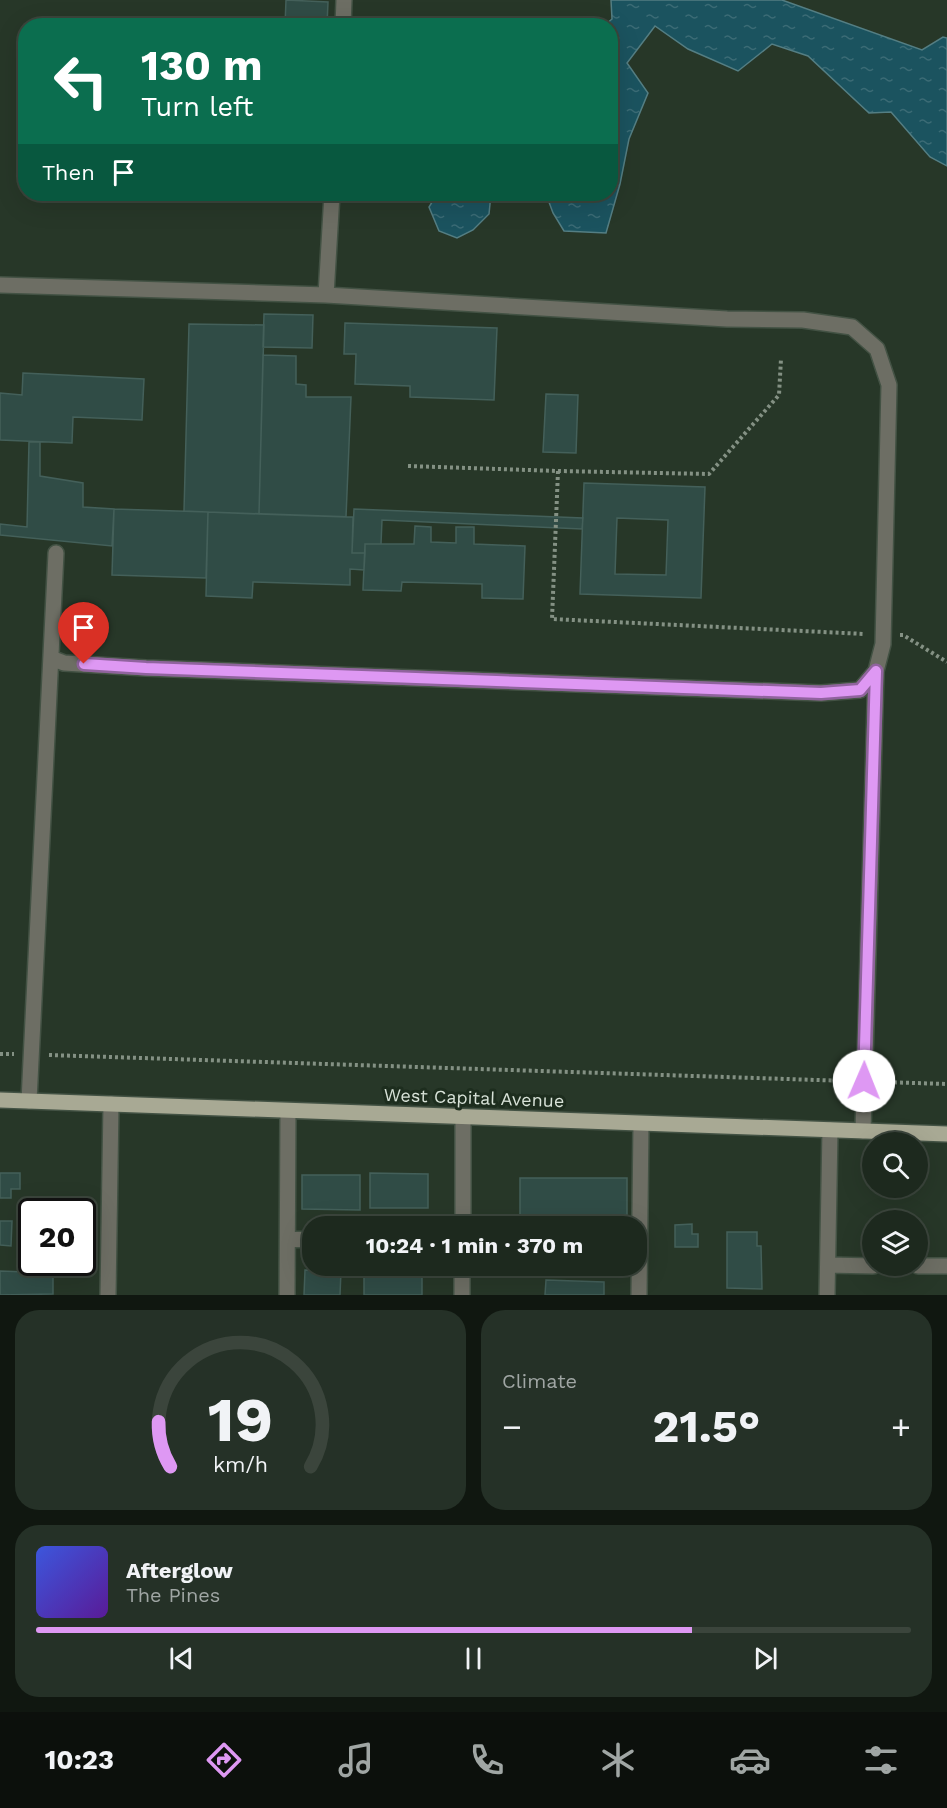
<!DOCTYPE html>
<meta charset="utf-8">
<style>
:root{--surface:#1d291e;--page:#253127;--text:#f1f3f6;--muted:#a0a6a4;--line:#3b453c;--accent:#de98f3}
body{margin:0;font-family:"Work Sans",sans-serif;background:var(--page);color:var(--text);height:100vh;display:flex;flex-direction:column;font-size:22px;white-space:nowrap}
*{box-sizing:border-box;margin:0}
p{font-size:20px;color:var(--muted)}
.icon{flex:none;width:33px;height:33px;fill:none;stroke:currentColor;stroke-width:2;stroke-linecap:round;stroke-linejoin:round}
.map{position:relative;height:1295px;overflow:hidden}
.drawer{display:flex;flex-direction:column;gap:15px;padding:15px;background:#101710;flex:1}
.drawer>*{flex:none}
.banner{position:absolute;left:18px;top:18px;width:600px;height:183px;border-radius:24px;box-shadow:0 6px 24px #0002,0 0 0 2px var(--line);background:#0b6e4f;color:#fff;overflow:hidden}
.tools{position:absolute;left:862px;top:1132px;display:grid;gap:12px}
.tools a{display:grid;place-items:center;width:66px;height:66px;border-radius:50%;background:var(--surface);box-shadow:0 6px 24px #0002,0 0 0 2px var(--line);font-size:30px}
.speed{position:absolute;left:18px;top:1198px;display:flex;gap:12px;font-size:30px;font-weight:700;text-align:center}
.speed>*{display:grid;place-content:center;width:78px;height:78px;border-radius:50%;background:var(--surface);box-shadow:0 6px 24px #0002,0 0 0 2px var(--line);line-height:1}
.speed .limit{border:3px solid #111;border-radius:9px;background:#fff;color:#111}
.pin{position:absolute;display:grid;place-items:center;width:51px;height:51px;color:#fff;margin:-62px -26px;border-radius:50% 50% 50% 0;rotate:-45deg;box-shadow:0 0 6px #0007}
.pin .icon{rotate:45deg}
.me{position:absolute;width:66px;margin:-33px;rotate:1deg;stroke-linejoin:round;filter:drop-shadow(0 0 4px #0008)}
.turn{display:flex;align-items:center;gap:21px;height:126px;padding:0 24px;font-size:27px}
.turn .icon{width:78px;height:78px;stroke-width:2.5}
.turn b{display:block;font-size:42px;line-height:51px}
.then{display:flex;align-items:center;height:57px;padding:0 24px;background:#0003;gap:12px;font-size:22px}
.big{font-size:45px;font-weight:700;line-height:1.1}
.drawer .card{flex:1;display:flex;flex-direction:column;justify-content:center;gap:9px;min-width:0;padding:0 21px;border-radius:24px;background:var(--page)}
.drawer .dial{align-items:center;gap:0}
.dial svg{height:156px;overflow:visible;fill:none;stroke:var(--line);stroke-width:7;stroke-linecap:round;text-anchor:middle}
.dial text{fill:var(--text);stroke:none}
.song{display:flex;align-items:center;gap:18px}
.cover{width:72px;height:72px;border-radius:9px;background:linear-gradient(135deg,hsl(230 70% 55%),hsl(270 70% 35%))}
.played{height:6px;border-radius:3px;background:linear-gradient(90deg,var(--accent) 75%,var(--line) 75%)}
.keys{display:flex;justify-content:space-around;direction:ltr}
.heat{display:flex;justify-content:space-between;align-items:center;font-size:33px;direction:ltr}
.drawer .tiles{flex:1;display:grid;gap:15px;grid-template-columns:1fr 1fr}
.card:last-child{grid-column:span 2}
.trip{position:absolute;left:302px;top:1216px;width:345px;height:60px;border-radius:24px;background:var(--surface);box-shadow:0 6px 24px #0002,0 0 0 2px var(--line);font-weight:700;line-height:60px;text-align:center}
.dock{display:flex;height:96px;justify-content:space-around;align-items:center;background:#0c100c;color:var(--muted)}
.dock .icon{width:42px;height:42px}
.dock .on{color:var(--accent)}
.dock b{font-size:27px;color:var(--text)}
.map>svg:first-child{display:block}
.water{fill:url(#water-ripples);stroke:#547e83;stroke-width:1.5}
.building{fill:#304c46;stroke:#44605a;stroke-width:1.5;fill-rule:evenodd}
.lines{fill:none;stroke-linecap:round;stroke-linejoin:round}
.minor-casing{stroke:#435244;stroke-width:18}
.major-casing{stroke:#435244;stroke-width:18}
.path{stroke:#849184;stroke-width:4;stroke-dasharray:3 3;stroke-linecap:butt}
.minor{stroke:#6d6e64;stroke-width:15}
.major{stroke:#a8a994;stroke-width:15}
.route-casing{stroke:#90639e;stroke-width:15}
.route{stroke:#de98f3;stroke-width:10}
.labels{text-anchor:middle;stroke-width:6;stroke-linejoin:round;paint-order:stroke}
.street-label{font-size:18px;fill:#d8e2d8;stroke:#1d2d1e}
</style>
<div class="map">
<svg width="947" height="1295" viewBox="0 0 947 1295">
<defs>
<pattern id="water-ripples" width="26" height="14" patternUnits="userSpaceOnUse" patternTransform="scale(1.5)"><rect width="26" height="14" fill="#1b535f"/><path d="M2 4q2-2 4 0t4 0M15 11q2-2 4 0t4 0" fill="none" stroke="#3b6b75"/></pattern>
</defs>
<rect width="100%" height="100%" fill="#273728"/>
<!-- water -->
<path class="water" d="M611,0H782L922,50L943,37L947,38V166L930,157L891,112L869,113L808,56L772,44L738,71L688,49L655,26L627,63L648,93L629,139L620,184L606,233L564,231L553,213L546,194H610V26L605,25L612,19Z
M437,194H491L489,214L473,230L457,238L439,231L429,207Z"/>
<!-- building -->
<path class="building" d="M286,0L328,2L327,26L285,25Z
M264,314L313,315L312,348L263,347Z
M345,323L497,328L494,400L410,397V386L355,384L356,354H344Z
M189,324L264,325L259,514L184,511Z
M263,355L296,356V384L306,385V397H351L346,517L259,514Z
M23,373L144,379L142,420L73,417L72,443L0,440V393L22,395Z
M546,394L578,395L576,453L543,452Z
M29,442H40V476L83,483V507L114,509L112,546L0,535V524L27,527Z
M584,483L705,487L701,598L580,594ZM617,518L668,520L666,575L615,574Z
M114,509L208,512L206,578L112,575Z
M354,509L583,518L582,529L382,520L381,544H365V553H352Z
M208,512L353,517L352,553H365L364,570L350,569V585L253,582L252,598L206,596Z
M415,526L431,527V542L456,543V527H474V544L525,546L523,599L482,598V584L402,582L401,591L363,590L365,544H414Z
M0,1173H20V1189H11V1198H0Z
M370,1173L428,1174V1208H370Z
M302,1175H360V1210L302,1209Z
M520,1178H627V1215H520Z
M522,1220H556V1227H522Z
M0,1221H12L11,1246L0,1245Z
M599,1222L629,1223V1227H599Z
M692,1224V1234H698V1247H675V1225Z
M727,1232H757V1246H761L762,1289L727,1288Z
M305,1270L341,1271L340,1295H304Z
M0,1271L53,1273V1294L0,1295Z
M364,1272L422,1273V1295H364Z
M546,1280L604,1282V1295H545Z"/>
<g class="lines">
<defs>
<path id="minor" d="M343,26L344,0
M0,285L326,295L727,319L803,320L852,327L877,349L889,385L883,644L876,671L863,1131
M326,295L332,194
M51,658L64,663L146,668L821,693L860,690L876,671
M29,1101L56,553
M463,1117V1227
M288,1239L312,1240
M828,1265L873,1266
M918,1266H947
M108,1295L111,1104
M287,1295L288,1111
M462,1295V1266
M639,1295L641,1124
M827,1295L830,1130"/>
<path id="major" d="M0,1100L947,1134"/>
</defs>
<!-- minor casing -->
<use href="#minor" class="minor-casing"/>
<!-- major casing -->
<use href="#major" class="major-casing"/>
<!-- path -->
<path class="path" d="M408,466L558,471L709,474L779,395L781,359
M558,471L552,619L865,634
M900,635H903L947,662
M0,1054H14
M49,1055L848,1081
M882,1082L947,1084"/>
<!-- minor -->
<use href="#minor" class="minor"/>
<!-- major -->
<use href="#major" class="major"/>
</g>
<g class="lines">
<defs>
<path id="route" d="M84,664L146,668L821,693L860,690L876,671L864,1081"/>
</defs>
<!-- route casing -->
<use href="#route" class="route-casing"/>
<!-- route -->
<use href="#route" class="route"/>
</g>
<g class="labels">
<!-- street labels -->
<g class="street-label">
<text transform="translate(474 1098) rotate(2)" y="6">West Capital Avenue</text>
</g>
</g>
</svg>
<div class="tools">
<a><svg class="icon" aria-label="search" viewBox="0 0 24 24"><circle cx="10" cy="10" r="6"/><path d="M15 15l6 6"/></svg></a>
<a><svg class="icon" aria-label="layers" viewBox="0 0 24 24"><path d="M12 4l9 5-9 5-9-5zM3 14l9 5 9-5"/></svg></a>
</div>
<div class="speed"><div class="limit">20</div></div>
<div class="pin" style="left:84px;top:664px;background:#d93025"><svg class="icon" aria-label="arrive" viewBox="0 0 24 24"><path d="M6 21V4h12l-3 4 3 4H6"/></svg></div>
<svg class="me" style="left:864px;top:1081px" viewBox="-20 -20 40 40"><circle r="19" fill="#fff"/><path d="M0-13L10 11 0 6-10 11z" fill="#de98f3"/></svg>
<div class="trip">10:24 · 1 min · 370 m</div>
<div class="banner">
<div class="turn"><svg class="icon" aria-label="left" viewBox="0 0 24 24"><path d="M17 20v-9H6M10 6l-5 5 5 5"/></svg><div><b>130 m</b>Turn left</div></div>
<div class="then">Then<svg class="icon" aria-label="arrive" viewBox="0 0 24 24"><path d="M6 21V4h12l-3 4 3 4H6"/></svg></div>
</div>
</div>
<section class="drawer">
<div class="tiles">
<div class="card dial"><svg viewBox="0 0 100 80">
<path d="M14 69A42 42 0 1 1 86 69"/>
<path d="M14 69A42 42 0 0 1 8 46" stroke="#de98f3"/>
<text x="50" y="56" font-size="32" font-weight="700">19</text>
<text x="50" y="72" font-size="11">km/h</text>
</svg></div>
<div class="card"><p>Climate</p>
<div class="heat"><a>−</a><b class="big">21.5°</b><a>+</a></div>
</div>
<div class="card">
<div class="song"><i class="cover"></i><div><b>Afterglow</b><p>The Pines</p></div></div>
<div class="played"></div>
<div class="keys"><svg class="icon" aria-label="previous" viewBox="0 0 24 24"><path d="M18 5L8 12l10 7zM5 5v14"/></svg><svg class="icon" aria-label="pause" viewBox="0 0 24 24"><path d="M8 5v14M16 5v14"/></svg><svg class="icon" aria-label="next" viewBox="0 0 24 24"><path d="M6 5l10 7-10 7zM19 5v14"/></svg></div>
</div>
</div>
</section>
<nav class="dock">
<b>10:23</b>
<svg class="icon on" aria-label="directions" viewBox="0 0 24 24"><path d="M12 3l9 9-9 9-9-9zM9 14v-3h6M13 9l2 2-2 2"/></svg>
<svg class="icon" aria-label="music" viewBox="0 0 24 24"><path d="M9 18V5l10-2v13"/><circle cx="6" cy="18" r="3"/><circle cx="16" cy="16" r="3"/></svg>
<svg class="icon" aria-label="phone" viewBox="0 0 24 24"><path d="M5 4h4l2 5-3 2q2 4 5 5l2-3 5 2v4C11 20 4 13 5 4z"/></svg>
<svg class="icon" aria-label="climate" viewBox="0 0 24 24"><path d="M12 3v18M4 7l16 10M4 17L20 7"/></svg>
<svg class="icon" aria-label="car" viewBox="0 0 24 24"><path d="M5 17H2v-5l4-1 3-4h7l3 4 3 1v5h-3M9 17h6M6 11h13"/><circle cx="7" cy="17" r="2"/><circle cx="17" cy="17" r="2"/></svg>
<svg class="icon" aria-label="filters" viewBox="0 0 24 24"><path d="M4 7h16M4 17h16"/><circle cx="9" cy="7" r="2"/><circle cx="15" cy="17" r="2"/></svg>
</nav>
